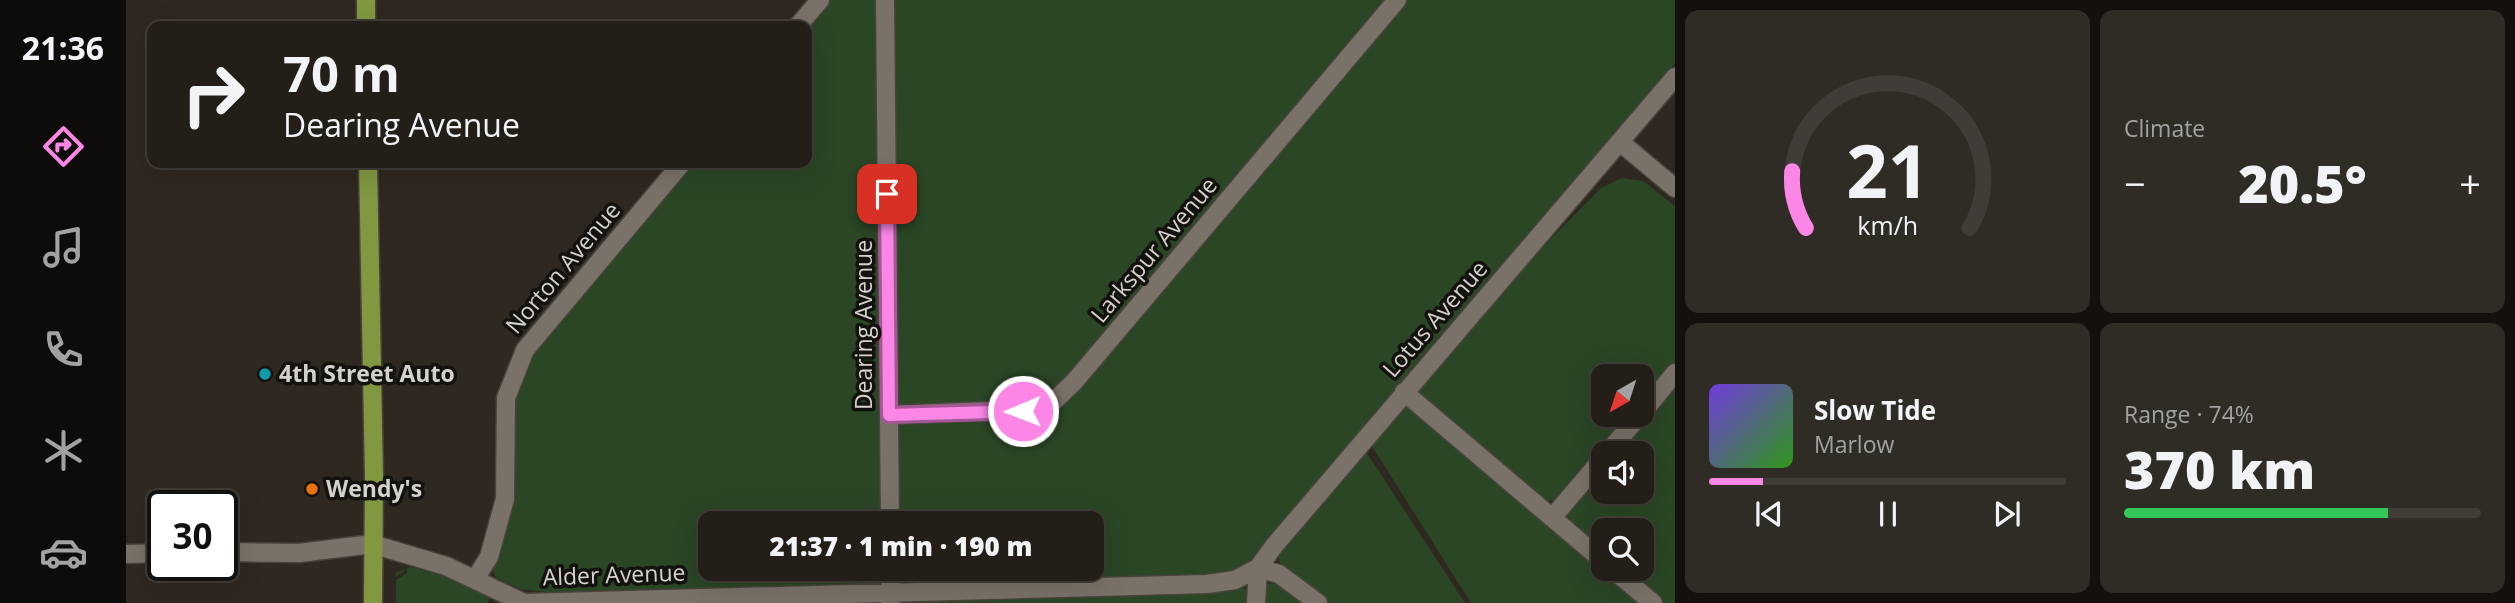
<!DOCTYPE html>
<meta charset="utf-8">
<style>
:root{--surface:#231e18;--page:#2f2b25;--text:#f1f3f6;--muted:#a3a2a2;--line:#403c37;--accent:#fb86e5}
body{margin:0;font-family:"Open Sans",sans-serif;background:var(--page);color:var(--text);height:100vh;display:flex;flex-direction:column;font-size:26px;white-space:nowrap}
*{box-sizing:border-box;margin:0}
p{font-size:23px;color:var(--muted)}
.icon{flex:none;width:38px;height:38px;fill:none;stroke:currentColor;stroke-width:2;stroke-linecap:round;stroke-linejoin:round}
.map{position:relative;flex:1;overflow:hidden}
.drawer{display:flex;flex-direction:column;gap:10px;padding:10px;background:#13100d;width:840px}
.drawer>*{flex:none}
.top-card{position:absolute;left:21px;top:21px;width:665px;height:147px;border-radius:14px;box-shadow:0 7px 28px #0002,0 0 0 2px var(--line);background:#231e18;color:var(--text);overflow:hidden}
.needle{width:46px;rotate:219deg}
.tools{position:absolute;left:1465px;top:364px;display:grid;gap:14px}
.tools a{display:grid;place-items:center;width:63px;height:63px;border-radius:14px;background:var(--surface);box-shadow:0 7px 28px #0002,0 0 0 2px var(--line);font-size:35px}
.speed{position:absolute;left:21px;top:490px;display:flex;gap:14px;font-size:35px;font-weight:700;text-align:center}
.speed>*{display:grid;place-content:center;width:91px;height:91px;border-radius:50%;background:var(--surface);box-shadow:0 7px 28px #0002,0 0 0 2px var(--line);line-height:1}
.speed .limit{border:4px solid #111;border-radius:10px;background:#fff;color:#111}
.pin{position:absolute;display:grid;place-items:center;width:60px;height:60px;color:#fff;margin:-30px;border-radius:14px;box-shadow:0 4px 10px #0006}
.me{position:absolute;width:77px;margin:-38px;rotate:269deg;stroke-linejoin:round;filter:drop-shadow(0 0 5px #0008)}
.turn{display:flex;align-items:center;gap:24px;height:147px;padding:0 21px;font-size:32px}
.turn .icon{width:91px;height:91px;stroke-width:2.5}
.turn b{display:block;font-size:49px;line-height:60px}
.big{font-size:52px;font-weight:800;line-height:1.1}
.drawer .tile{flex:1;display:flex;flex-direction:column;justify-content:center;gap:10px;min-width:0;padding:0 24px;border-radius:14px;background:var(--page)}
.drawer .dial{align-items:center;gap:0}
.dial svg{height:182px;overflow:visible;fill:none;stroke:var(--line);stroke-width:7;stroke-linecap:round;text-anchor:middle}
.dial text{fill:var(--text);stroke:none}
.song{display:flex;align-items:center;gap:21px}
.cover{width:84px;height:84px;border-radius:10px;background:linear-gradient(135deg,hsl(260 70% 55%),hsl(110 70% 35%))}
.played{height:7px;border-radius:4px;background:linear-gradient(90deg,var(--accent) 15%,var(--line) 15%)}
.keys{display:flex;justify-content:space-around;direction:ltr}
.heat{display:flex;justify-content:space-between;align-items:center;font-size:38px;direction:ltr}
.charge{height:10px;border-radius:5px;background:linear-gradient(90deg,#34c759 74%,var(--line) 0)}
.drawer .tiles{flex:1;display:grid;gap:10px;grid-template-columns:repeat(2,1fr)}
.trip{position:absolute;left:572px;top:511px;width:406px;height:70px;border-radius:14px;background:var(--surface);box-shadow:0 7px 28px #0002,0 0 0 2px var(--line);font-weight:800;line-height:70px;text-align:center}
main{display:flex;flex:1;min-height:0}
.tabs{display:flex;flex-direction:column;width:126px;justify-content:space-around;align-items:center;background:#0e0c0a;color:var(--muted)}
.tabs .icon{width:49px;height:49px}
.tabs .on{color:var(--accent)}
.tabs b{font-size:32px;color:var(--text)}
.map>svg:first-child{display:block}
.green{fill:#2a4625}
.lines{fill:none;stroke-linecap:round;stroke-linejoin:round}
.minor-casing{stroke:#48433c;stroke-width:21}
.major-casing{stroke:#48433c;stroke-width:21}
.minor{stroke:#7a7268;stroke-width:18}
.major{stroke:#819841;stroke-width:18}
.route-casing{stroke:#a35795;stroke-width:18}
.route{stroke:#fb86e5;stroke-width:12}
.culture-dot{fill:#0f9aa8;stroke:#14120e;stroke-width:2.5}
.food-dot{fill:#e8710a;stroke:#14120e;stroke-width:2.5}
.labels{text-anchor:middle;stroke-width:7;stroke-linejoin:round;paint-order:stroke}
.street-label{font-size:23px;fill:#d5d1cc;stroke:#14120e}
.poi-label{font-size:23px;font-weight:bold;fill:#d5d1cc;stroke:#14120e;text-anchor:start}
</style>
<main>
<nav class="tabs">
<b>21:36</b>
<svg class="icon on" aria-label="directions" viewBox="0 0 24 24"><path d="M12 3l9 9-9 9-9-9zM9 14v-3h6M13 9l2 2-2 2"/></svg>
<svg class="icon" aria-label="music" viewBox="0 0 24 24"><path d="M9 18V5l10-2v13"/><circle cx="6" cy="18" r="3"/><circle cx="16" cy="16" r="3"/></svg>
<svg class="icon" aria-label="phone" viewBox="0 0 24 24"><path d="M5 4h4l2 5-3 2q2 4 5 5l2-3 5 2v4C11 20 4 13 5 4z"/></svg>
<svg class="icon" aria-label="climate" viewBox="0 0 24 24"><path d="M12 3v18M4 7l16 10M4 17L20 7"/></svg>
<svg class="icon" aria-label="car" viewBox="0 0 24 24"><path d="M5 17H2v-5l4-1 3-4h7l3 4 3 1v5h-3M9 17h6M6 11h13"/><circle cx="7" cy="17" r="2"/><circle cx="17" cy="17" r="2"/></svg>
</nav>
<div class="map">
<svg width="1549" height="603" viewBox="0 0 1549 603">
<rect width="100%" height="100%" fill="#2f2820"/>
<!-- green -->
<path class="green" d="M702,0H755L760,523H584V569H760L757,584L436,594L394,589L370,578L365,566L388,402L408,351L564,163H681V26Z
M765,0H1265L930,394L917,401L772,407Z
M1279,0H1549V63L1145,541L1119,567L1101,575L775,585L771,580V569H966V523H770L771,422L818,417H914L932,410Z
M1496,178L1517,181L1549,206V365L1516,405V376H1477V415H1507L1429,501L1412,499L1292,395V391L1363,302L1475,188Z
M1549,382V603H1534L1493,569H1516V530H1477V555L1440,523L1439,516L1477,467V492H1516V453H1489Z
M1286,406L1517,603H1345L1244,443L1274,408Z
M1239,450L1339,603H1200L1154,563L1152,554Z
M284,567L318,575L363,596L362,603H270V580L281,573V569L270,577L269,573Z
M1150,583L1155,584L1185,603H1135L1136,585Z
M1118,588L1124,591L1126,603H772L778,599Z"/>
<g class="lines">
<defs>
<path id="minor" d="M759,0L764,523
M672,26L694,0
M1494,142L1549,188
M1278,392L1477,561
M1516,413L1549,373
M763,415L910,409L926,403L948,382L1271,0
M1481,453L1514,415
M1426,518L1477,458
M96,552L173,553L246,544L320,566L398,603L1081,584L1109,580L1132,568L1153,574L1192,603
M0,554L37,553
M764,569L765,603
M1486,569L1527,603
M349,579L363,557L379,499L380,398L399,350L556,163
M1130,603L1132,568L1148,546L1549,77"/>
<path id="major" d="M240,0V26
M242,163L248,477L247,603"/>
</defs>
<!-- minor casing -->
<use href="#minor" class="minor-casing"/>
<!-- major casing -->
<use href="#major" class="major-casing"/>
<!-- minor -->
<use href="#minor" class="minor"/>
<!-- major -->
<use href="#major" class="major"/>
</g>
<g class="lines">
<defs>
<path id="route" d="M761,194L763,415L897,411"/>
</defs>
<!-- route casing -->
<use href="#route" class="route-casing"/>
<!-- route -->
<use href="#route" class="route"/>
</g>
<!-- markers -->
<circle class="culture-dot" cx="139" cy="374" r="7"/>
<circle class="food-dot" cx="186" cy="489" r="7"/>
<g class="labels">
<!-- street labels -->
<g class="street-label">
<text transform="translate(1028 250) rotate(-50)" y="8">Larkspur Avenue</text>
<text transform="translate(437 268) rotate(-50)" y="8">Norton Avenue</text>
<text transform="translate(1309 319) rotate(-49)" y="8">Lotus Avenue</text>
<text transform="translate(738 325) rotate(-90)" y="8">Dearing Avenue</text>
<text transform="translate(488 575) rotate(-2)" y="8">Alder Avenue</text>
</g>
<!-- poi labels -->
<g class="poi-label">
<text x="153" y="382">4th Street Auto</text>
<text x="200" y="497">Wendy's</text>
</g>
</g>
</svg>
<div class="tools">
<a><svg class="needle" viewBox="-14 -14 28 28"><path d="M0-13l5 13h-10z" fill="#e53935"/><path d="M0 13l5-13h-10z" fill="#a3a2a2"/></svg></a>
<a><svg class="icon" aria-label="sound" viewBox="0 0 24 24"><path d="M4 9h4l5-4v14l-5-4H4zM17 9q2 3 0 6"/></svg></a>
<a><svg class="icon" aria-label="search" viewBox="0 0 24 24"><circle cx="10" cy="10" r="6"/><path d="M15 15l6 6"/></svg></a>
</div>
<div class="speed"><div class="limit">30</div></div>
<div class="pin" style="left:761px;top:194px;background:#d93025"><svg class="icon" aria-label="arrive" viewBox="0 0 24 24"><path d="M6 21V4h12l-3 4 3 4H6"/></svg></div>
<svg class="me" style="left:897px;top:411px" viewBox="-20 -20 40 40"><circle r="17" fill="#fb86e5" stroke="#fff" stroke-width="3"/><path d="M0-11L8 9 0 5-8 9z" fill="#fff"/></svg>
<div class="trip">21:37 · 1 min · 190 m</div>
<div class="top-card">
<div class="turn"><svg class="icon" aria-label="right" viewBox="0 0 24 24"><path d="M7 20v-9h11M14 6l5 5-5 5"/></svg><div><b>70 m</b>Dearing Avenue</div></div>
</div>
</div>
<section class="drawer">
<div class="tiles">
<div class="tile dial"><svg viewBox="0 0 100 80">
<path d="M14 69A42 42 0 1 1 86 69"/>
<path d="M14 69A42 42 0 0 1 8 44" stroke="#fb86e5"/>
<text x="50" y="56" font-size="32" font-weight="700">21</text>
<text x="50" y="72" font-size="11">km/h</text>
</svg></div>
<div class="tile"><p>Climate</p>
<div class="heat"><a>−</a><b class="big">20.5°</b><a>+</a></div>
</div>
<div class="tile">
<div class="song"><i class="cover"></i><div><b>Slow Tide</b><p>Marlow</p></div></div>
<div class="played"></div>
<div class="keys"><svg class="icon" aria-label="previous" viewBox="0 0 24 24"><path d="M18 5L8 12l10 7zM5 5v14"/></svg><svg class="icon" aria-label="pause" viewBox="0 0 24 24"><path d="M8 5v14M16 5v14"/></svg><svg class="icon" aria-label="next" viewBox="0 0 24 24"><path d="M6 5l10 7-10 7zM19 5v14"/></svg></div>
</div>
<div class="tile"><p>Range · 74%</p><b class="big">370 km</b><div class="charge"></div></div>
</div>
</section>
</main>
